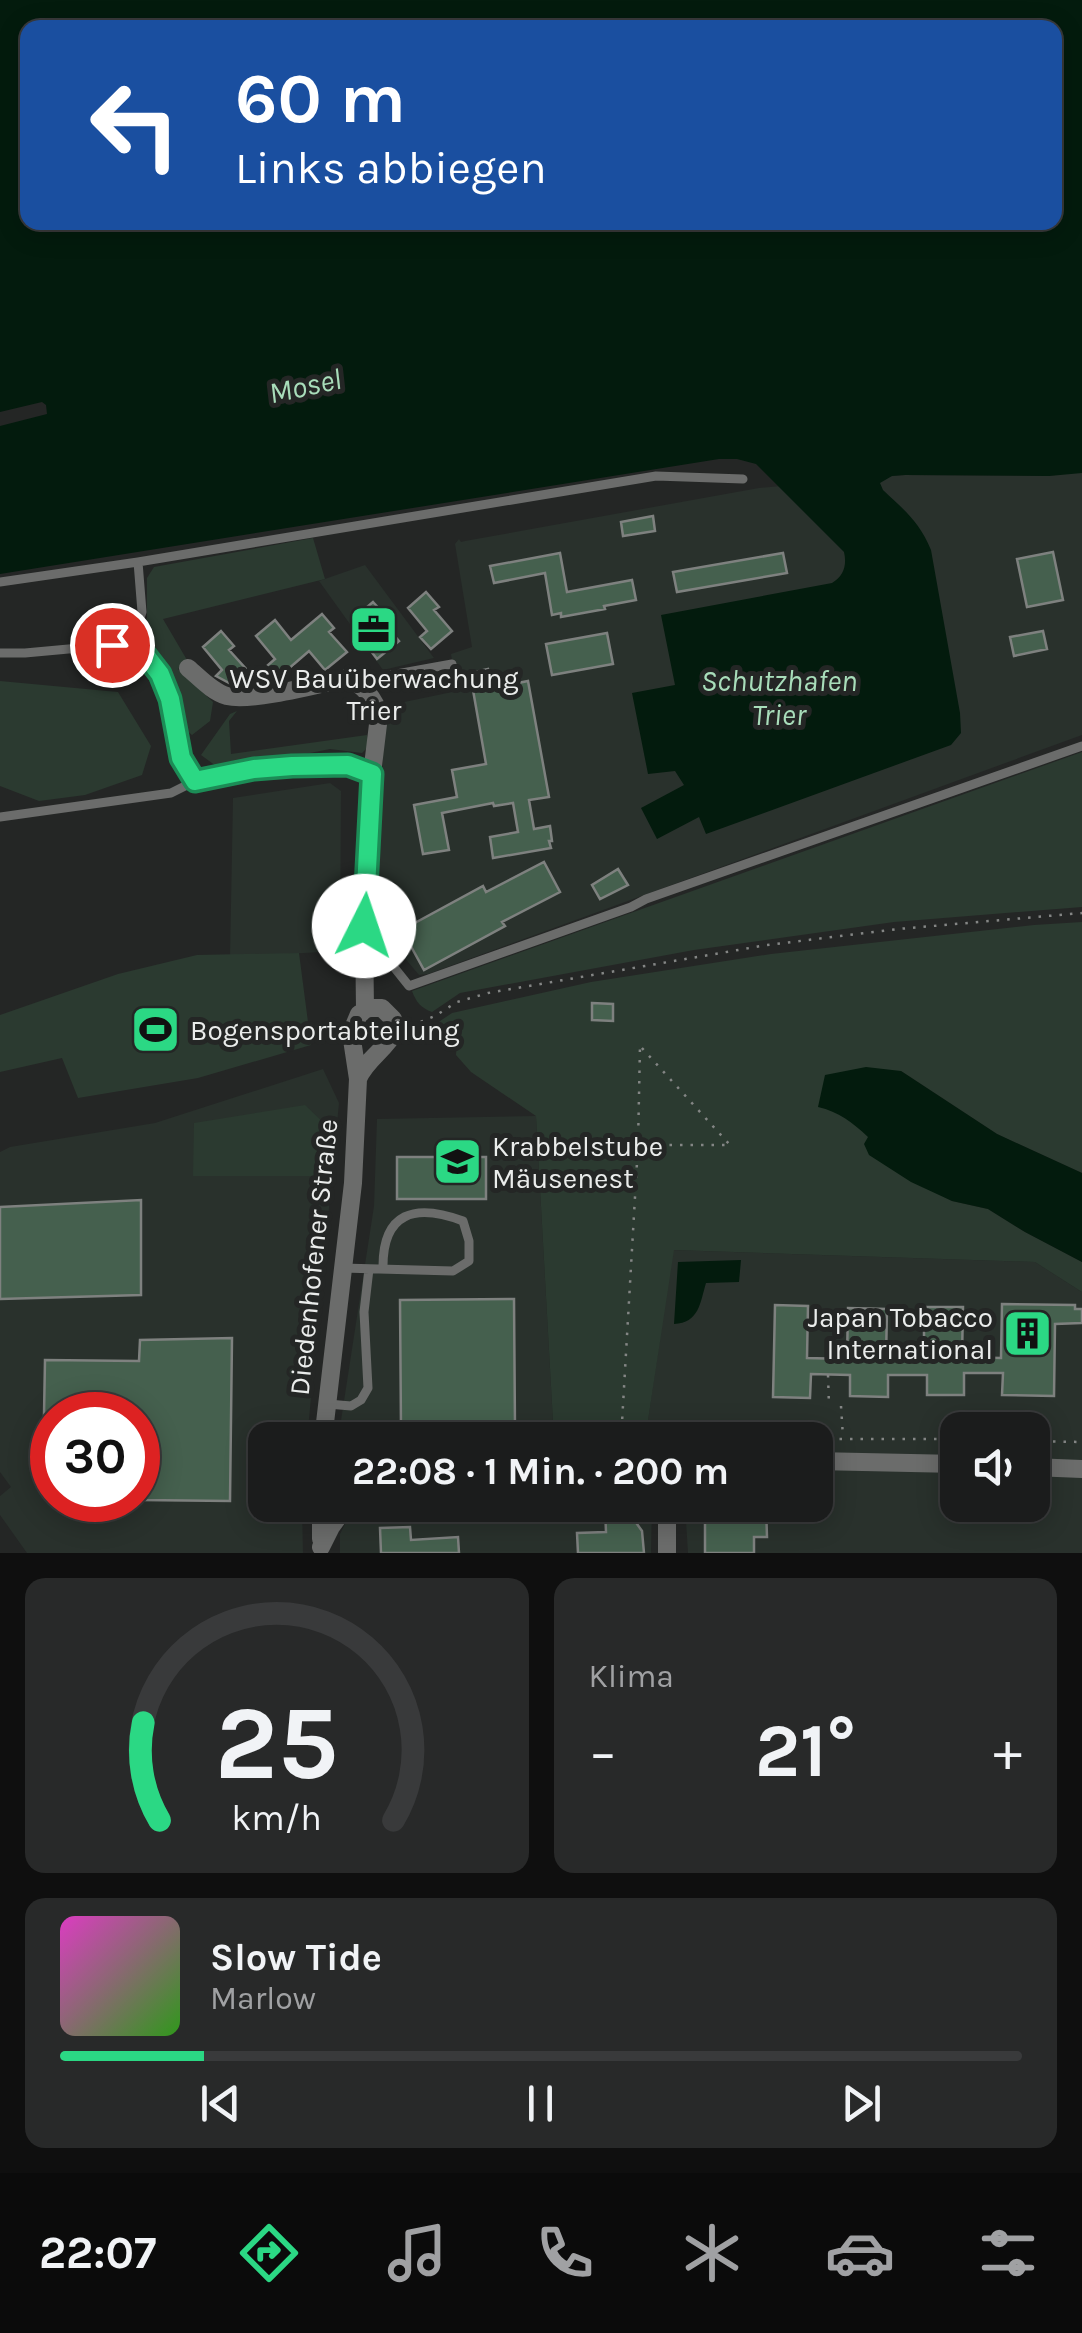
<!DOCTYPE html>
<html lang="de">
<meta charset="utf-8">
<style>
:root{--surface:#1b1c1c;--page:#282929;--text:#f1f3f6;--muted:#a0a1a3;--line:#393a3b;--accent:#2bd884}
body{margin:0;font-family:Karla,sans-serif;background:var(--page);color:var(--text);height:100vh;display:flex;flex-direction:column;font-size:38px;white-space:nowrap}
*{box-sizing:border-box;margin:0}
p{font-size:32px;color:var(--muted)}
.icon{flex:none;width:55px;height:55px;fill:none;stroke:currentColor;stroke-width:2;stroke-linecap:round;stroke-linejoin:round}
.map{position:relative;height:1553px;overflow:hidden}
.sheet{display:flex;flex-direction:column;gap:25px;padding:25px;background:#0f0f0f;flex:1}
.sheet>*{flex:none}
.hud{position:absolute;left:20px;top:20px;width:1042px;height:210px;border-radius:20px;box-shadow:0 5px 25px #0003,0 0 0 2px var(--line);background:#1a4fa0;color:#fff;overflow:hidden}
.tools{position:absolute;left:940px;top:1412px;display:grid;gap:20px}
.tools a{display:grid;place-items:center;width:110px;height:110px;border-radius:20px;background:var(--surface);box-shadow:0 5px 25px #0003,0 0 0 2px var(--line);font-size:50px}
.speed{position:absolute;left:30px;top:1392px;display:flex;gap:20px;font-size:50px;font-weight:700;text-align:center}
.speed>*{display:grid;place-content:center;width:130px;height:130px;border-radius:50%;background:var(--surface);box-shadow:0 5px 25px #0003,0 0 0 2px var(--line);line-height:1}
.speed .limit{border:15px solid #d22;background:#fff;color:#111}
.pin{position:absolute;display:grid;place-items:center;width:85px;height:85px;color:#fff;margin:-42px;border:5px solid #fff;border-radius:50%;box-shadow:0 2px 10px #0007}
.me{position:absolute;width:110px;margin:-55px;rotate:4deg;stroke-linejoin:round;filter:drop-shadow(0 0 8px #0008)}
.turn{display:flex;align-items:center;gap:35px;height:210px;padding:0 50px;font-size:45px}
.turn .icon{width:130px;height:130px;stroke-width:2.5}
.turn b{display:block;font-size:70px;line-height:85px}
.big{font-size:75px;font-weight:700;line-height:1.1}
.sheet .widget{flex:1;display:flex;flex-direction:column;justify-content:center;gap:15px;min-width:0;padding:0 35px;border-radius:20px;background:var(--page)}
.sheet .dial{align-items:center;gap:0}
.dial svg{height:260px;overflow:visible;fill:none;stroke:var(--line);stroke-width:7;stroke-linecap:round;text-anchor:middle}
.dial text{fill:var(--text);stroke:none}
.song{display:flex;align-items:center;gap:30px}
.cover{width:120px;height:120px;border-radius:15px;background:linear-gradient(135deg,hsl(310 70% 55%),hsl(110 70% 35%))}
.played{height:10px;border-radius:5px;background:linear-gradient(90deg,var(--accent) 15%,var(--line) 15%)}
.keys{display:flex;justify-content:space-around;direction:ltr}
.heat{display:flex;justify-content:space-between;align-items:center;font-size:55px;direction:ltr}
.sheet .tiles{flex:1;display:grid;gap:25px;grid-template-columns:1fr 1fr}
.widget:last-child{grid-column:span 2}
.trip{position:absolute;left:248px;top:1422px;width:585px;height:100px;border-radius:20px;background:var(--surface);box-shadow:0 5px 25px #0003,0 0 0 2px var(--line);font-weight:700;line-height:100px;text-align:center}
.menu{display:flex;height:160px;justify-content:space-around;align-items:center;background:#0b0b0b;color:var(--muted)}
.menu .icon{width:70px;height:70px}
.menu .on{color:var(--accent)}
.menu b{font-size:45px;color:var(--text)}
.map>svg:first-child{display:block}
.built{fill:#29312c;fill-rule:evenodd}
.green{fill:#2b3a30}
.water{fill:#031b0d;fill-rule:evenodd}
.building{fill:#45604e;stroke:#7e817f;stroke-width:2.5}
.lines{fill:none;stroke-linecap:round;stroke-linejoin:round}
.path{stroke:#848685;stroke-width:2.5;stroke-dasharray:2.5 8;stroke-linecap:butt}
.lane{stroke:#6b6c6b;stroke-width:9}
.street{stroke:#6b6c6b;stroke-width:18}
.route-casing{stroke:#1c8c56;stroke-width:25}
.route{stroke:#2bd884;stroke-width:18}
.labels{text-anchor:middle;stroke-width:10;stroke-linejoin:round;paint-order:stroke}
.poi-label{font-size:28px;fill:#eaeceb;stroke:#242625;text-anchor:start}
.street-label{font-size:28px;fill:#eaeceb;stroke:#242625}
.water-label{font-size:30px;font-style:italic;fill:#a8ddba;stroke:#242625}
</style>
<div class="map">
<svg width="1082" height="1553" viewBox="0 0 1082 1553">
<rect width="100%" height="100%" fill="#242625"/>
<!-- built -->
<path class="built" d="M1069,473H1082V735L428,974L419,975L376,924L385,706L457,691L451,654L472,647L455,544L459,539L461,542L465,541L759,488L905,475L1049,476Z
M365,565L434,658L383,670L319,581Z
M330,783L341,791L340,951L230,957L233,798Z
M323,1069L339,1103L307,1440H265V1505H302L303,1553H27L0,1515V1496L11,1487L0,1472V1152L10,1147L155,1123ZM52,1415H138V1500H52Z
M536,1116L554,1440H338L374,1206L377,1119Z
M673,1250L1035,1262L1082,1292V1553H688L685,1505H815V1440H645ZM958,1430H1032V1505H958Z
M361,1505H652L651,1553H340V1534L348,1518Z"/>
<!-- green -->
<path class="green" d="M313,538L325,579L163,619L187,660L178,669L213,702L210,721L192,735L185,729L176,694L139,645L147,617V578L154,567Z
M0,681L118,692L151,746L142,775L85,795L39,801L0,786Z
M237,711L229,721L231,754L367,735L369,746L362,753L330,749L235,768L216,766L201,755L230,714Z
M1082,752V907L894,922L694,950L460,993L432,1012C421,1008 416,1002 412,991Z
M1082,922V1173L997,1134L901,1071L818,1106L834,1111L853,1122L933,1191L952,1201L988,1209L1025,1232L1082,1262V1292L1035,1262L674,1250L645,1440H554L536,1116L471,1072L456,1055L457,1039L437,1042L428,1029L452,1013L591,982L771,954L1034,925Z
M299,953L311,1045L198,1078L78,1098L62,1058L0,1072V1015L118,974L197,955Z
M305,1105L331,1130L329,1176H193L194,1123Z"/>
<!-- water -->
<path class="water" d="M0,0H1082V473L1049,476L905,475L892,476L880,483L883,490C905,511 919,521 931,550L960,713L961,733L951,745L706,834L699,817L657,839L641,808L684,785L675,771L648,774L632,693L675,685L661,615L832,583C844,576 847,565 844,552L756,464L737,459H719L0,574V426L47,414L46,405L42,402L0,412ZM28,28H1055V222H28Z
M866,1067L901,1071L997,1134L1082,1173V1262L1025,1232L988,1209L952,1201L911,1182L869,1155L864,1144L868,1137C852,1122 839,1112 818,1107L825,1075Z
M741,1260L739,1282L706,1283C700,1303 699,1323 674,1324L678,1262Z"/>
<!-- building -->
<path class="building" d="M653,516L655,531L623,536L621,522Z
M1053,552L1063,600L1027,607L1017,559Z
M560,553L567,592L632,580L636,600L604,606L605,609L561,617V613L552,615L545,573L494,583L490,566Z
M783,553L787,573L677,592L673,572Z
M426,592L439,607L434,610L452,631L431,649L420,637L427,631L408,608Z
M373,602L386,616L381,620L399,641L377,659L367,646L374,640L354,618Z
M322,614L334,628L329,632L347,652L325,670L309,651L279,677L268,665L275,659L256,636L275,620L291,640Z
M221,631L234,646L229,650L247,670L231,684L216,676L222,670L203,647Z
M1043,631L1047,649L1014,656L1010,637Z
M607,633L613,664L552,675L546,644Z
M488,669L492,688L528,681L549,797L529,800L534,829L550,826L552,841H549L551,848L493,858L490,837L518,832L513,803L494,806L493,803L442,813L449,850L423,854L414,805L457,797L452,770L486,764L470,673Z
M544,862L560,892L502,922L505,926L424,970L402,930L483,886L486,892Z
M618,869L628,885L600,899L592,885Z
M592,1003L613,1004V1021L592,1020Z
M397,1157H486V1199H397Z
M141,1200V1295L0,1299V1207Z
M514,1299L515,1428L401,1429L400,1300Z
M1002,1304L1075,1305V1309H1082V1323L1055,1324L1054,1396L1002,1395L1003,1373H964V1395H927V1375H888V1397L850,1396V1375L811,1374L810,1398L773,1397L775,1305L808,1306L807,1358L847,1359L848,1308L887,1309L886,1359L924,1360V1307H963L962,1357L1001,1358Z
M232,1338L230,1501L140,1500L138,1415H44L45,1360L139,1361L140,1340Z
M705,1505H766L767,1537H754V1553H705Z
M625,1507L642,1531L644,1553H578L577,1533L606,1532L605,1508Z
M410,1527L411,1540L458,1537L459,1553H381L380,1528Z"/>
<g class="lines">
<!-- path -->
<path class="path" d="M411,1026L435,1016L457,1002L488,993L767,945L898,929L1082,913
M638,1145H730L641,1047
M828,1375L829,1406
M841,1406L843,1437
M745,1439H958
M621,1440L638,1145L640,1046
M1032,1441L1082,1442"/>
<!-- lane -->
<path class="lane" d="M0,582L138,562L656,476L743,479
M129,649L142,612L138,562
M0,653H25L112,645L146,657L160,674L170,699L181,757L195,781
M358,681L452,664
M0,817L171,793L195,781L254,769L347,765L372,774
M363,952L385,956L409,986L631,907L646,899L1082,746
M342,1268L453,1271L469,1261V1241L463,1221C415,1203 382,1212 383,1269
M328,1404L351,1406L361,1400L368,1388L364,1312L369,1269"/>
<!-- street -->
<path class="street" d="M188,668C199,677 212,692 227,696C252,702 319,684 347,678C362,684 376,699 379,716L372,774L364,926L365,1010
M323,1440L353,1183L358,1079L351,1033L359,1014L371,1008H382L393,1019L395,1031C386,1050 366,1059 358,1079
M815,1461L958,1464
M1032,1467L1082,1469
M321,1505V1539
M667,1505V1553
M321,1547L331,1527L347,1505"/>
</g>
<g class="lines">
<defs>
<path id="route" d="M112,645L146,656L160,674L170,699L181,758L195,781L254,769L292,766L348,765L372,774L364,926"/>
</defs>
<!-- route casing -->
<use href="#route" class="route-casing"/>
<!-- route -->
<use href="#route" class="route"/>
</g>
<!-- icons -->
<defs>
<symbol id="office-square" viewBox="-11 -11 22 22"><rect x="-9" y="-9" width="18" height="18" rx="4" fill="#2bd884" stroke="#242625"/><path d="M-6-3h4V-5.5h4V-3h4V5H-6ZM-1-4.5V-3h2v-1.5ZM-6 0V1H6V0Z" fill="#111"/></symbol>
<symbol id="stadium-square" viewBox="-11 -11 22 22"><rect x="-9" y="-9" width="18" height="18" rx="4" fill="#2bd884" stroke="#242625"/><path d="M0-5a6.5 5 0 1 0 0 10a6.5 5 0 1 0 0-10ZM-3.5-1.8h7v3.6h-7Z" fill="#111"/></symbol>
<symbol id="school-square" viewBox="-11 -11 22 22"><rect x="-9" y="-9" width="18" height="18" rx="4" fill="#2bd884" stroke="#242625"/><path d="M0-5L7-2L0 1L-7-2ZM-4 1L0 2.5L4 1V4Q0 6-4 4Z" fill="#111"/></symbol>
<symbol id="building-square" viewBox="-11 -11 22 22"><rect x="-9" y="-9" width="18" height="18" rx="4" fill="#2bd884" stroke="#242625"/><path d="M-4-6H4V6H1V3H-1V6H-4ZM-2.5-4.3h1.7v1.8h-1.7ZM.8-4.3h1.7v1.8H.8ZM-2.5-1h1.7V.8h-1.7ZM.8-1h1.7V.8H.8Z" fill="#111"/></symbol>
</defs>
<g fill-rule="evenodd">
<use href="#office-square" x="346" y="602" width="55" height="55"/>
<use href="#stadium-square" x="128" y="1002" width="55" height="55"/>
<use href="#school-square" x="430" y="1134" width="55" height="55"/>
<use href="#building-square" x="1000" y="1306" width="55" height="55"/>
</g>
<g class="labels">
<!-- poi labels -->
<g class="poi-label">
<text x="374" y="688" text-anchor="middle">WSV Bauüberwachung<tspan x="374" dy="32">Trier</tspan></text>
<text x="190" y="1040">Bogensportabteilung</text>
<text x="492" y="1156">Krabbelstube<tspan x="492" dy="32">Mäusenest</tspan></text>
<text x="993" y="1327" text-anchor="end">Japan Tobacco<tspan x="993" dy="32">International</tspan></text>
</g>
<!-- street labels -->
<g class="street-label">
<text transform="translate(313 1257) rotate(-84)" y="10">Diedenhofener Straße</text>
</g>
<!-- water labels -->
<g class="water-label">
<text transform="translate(305 386) rotate(-12)" y="10">Mosel</text>
<text x="779" y="691">Schutzhafen<tspan x="779" dy="34">Trier</tspan></text>
</g>
</g>
</svg>
<div class="tools">
<a><svg class="icon" aria-label="sound" viewBox="0 0 24 24"><path d="M4 9h4l5-4v14l-5-4H4zM17 9q2 3 0 6"/></svg></a>
</div>
<div class="speed"><div class="limit">30</div></div>
<div class="pin" style="left:112px;top:645px;background:#d93025"><svg class="icon" aria-label="arrive" viewBox="0 0 24 24"><path d="M6 21V4h12l-3 4 3 4H6"/></svg></div>
<svg class="me" style="left:364px;top:926px" viewBox="-20 -20 40 40"><circle r="19" fill="#fff"/><path d="M0-13L10 11 0 6-10 11z" fill="#2bd884"/></svg>
<div class="trip">22:08 · 1 Min. · 200 m</div>
<div class="hud">
<div class="turn"><svg class="icon" aria-label="left" viewBox="0 0 24 24"><path d="M17 20v-9H6M10 6l-5 5 5 5"/></svg><div><b>60 m</b>Links abbiegen</div></div>
</div>
</div>
<section class="sheet">
<div class="tiles">
<div class="widget dial"><svg viewBox="0 0 100 80">
<path d="M14 69A42 42 0 1 1 86 69"/>
<path d="M14 69A42 42 0 0 1 9 39" stroke="#2bd884"/>
<text x="50" y="56" font-size="32" font-weight="700">25</text>
<text x="50" y="72" font-size="11">km/h</text>
</svg></div>
<div class="widget"><p>Klima</p>
<div class="heat"><a>−</a><b class="big">21°</b><a>+</a></div>
</div>
<div class="widget">
<div class="song"><i class="cover"></i><div><b>Slow Tide</b><p>Marlow</p></div></div>
<div class="played"></div>
<div class="keys"><svg class="icon" aria-label="previous" viewBox="0 0 24 24"><path d="M18 5L8 12l10 7zM5 5v14"/></svg><svg class="icon" aria-label="pause" viewBox="0 0 24 24"><path d="M8 5v14M16 5v14"/></svg><svg class="icon" aria-label="next" viewBox="0 0 24 24"><path d="M6 5l10 7-10 7zM19 5v14"/></svg></div>
</div>
</div>
</section>
<nav class="menu">
<b>22:07</b>
<svg class="icon on" aria-label="directions" viewBox="0 0 24 24"><path d="M12 3l9 9-9 9-9-9zM9 14v-3h6M13 9l2 2-2 2"/></svg>
<svg class="icon" aria-label="music" viewBox="0 0 24 24"><path d="M9 18V5l10-2v13"/><circle cx="6" cy="18" r="3"/><circle cx="16" cy="16" r="3"/></svg>
<svg class="icon" aria-label="phone" viewBox="0 0 24 24"><path d="M5 4h4l2 5-3 2q2 4 5 5l2-3 5 2v4C11 20 4 13 5 4z"/></svg>
<svg class="icon" aria-label="climate" viewBox="0 0 24 24"><path d="M12 3v18M4 7l16 10M4 17L20 7"/></svg>
<svg class="icon" aria-label="car" viewBox="0 0 24 24"><path d="M5 17H2v-5l4-1 3-4h7l3 4 3 1v5h-3M9 17h6M6 11h13"/><circle cx="7" cy="17" r="2"/><circle cx="17" cy="17" r="2"/></svg>
<svg class="icon" aria-label="filters" viewBox="0 0 24 24"><path d="M4 7h16M4 17h16"/><circle cx="9" cy="7" r="2"/><circle cx="15" cy="17" r="2"/></svg>
</nav>
